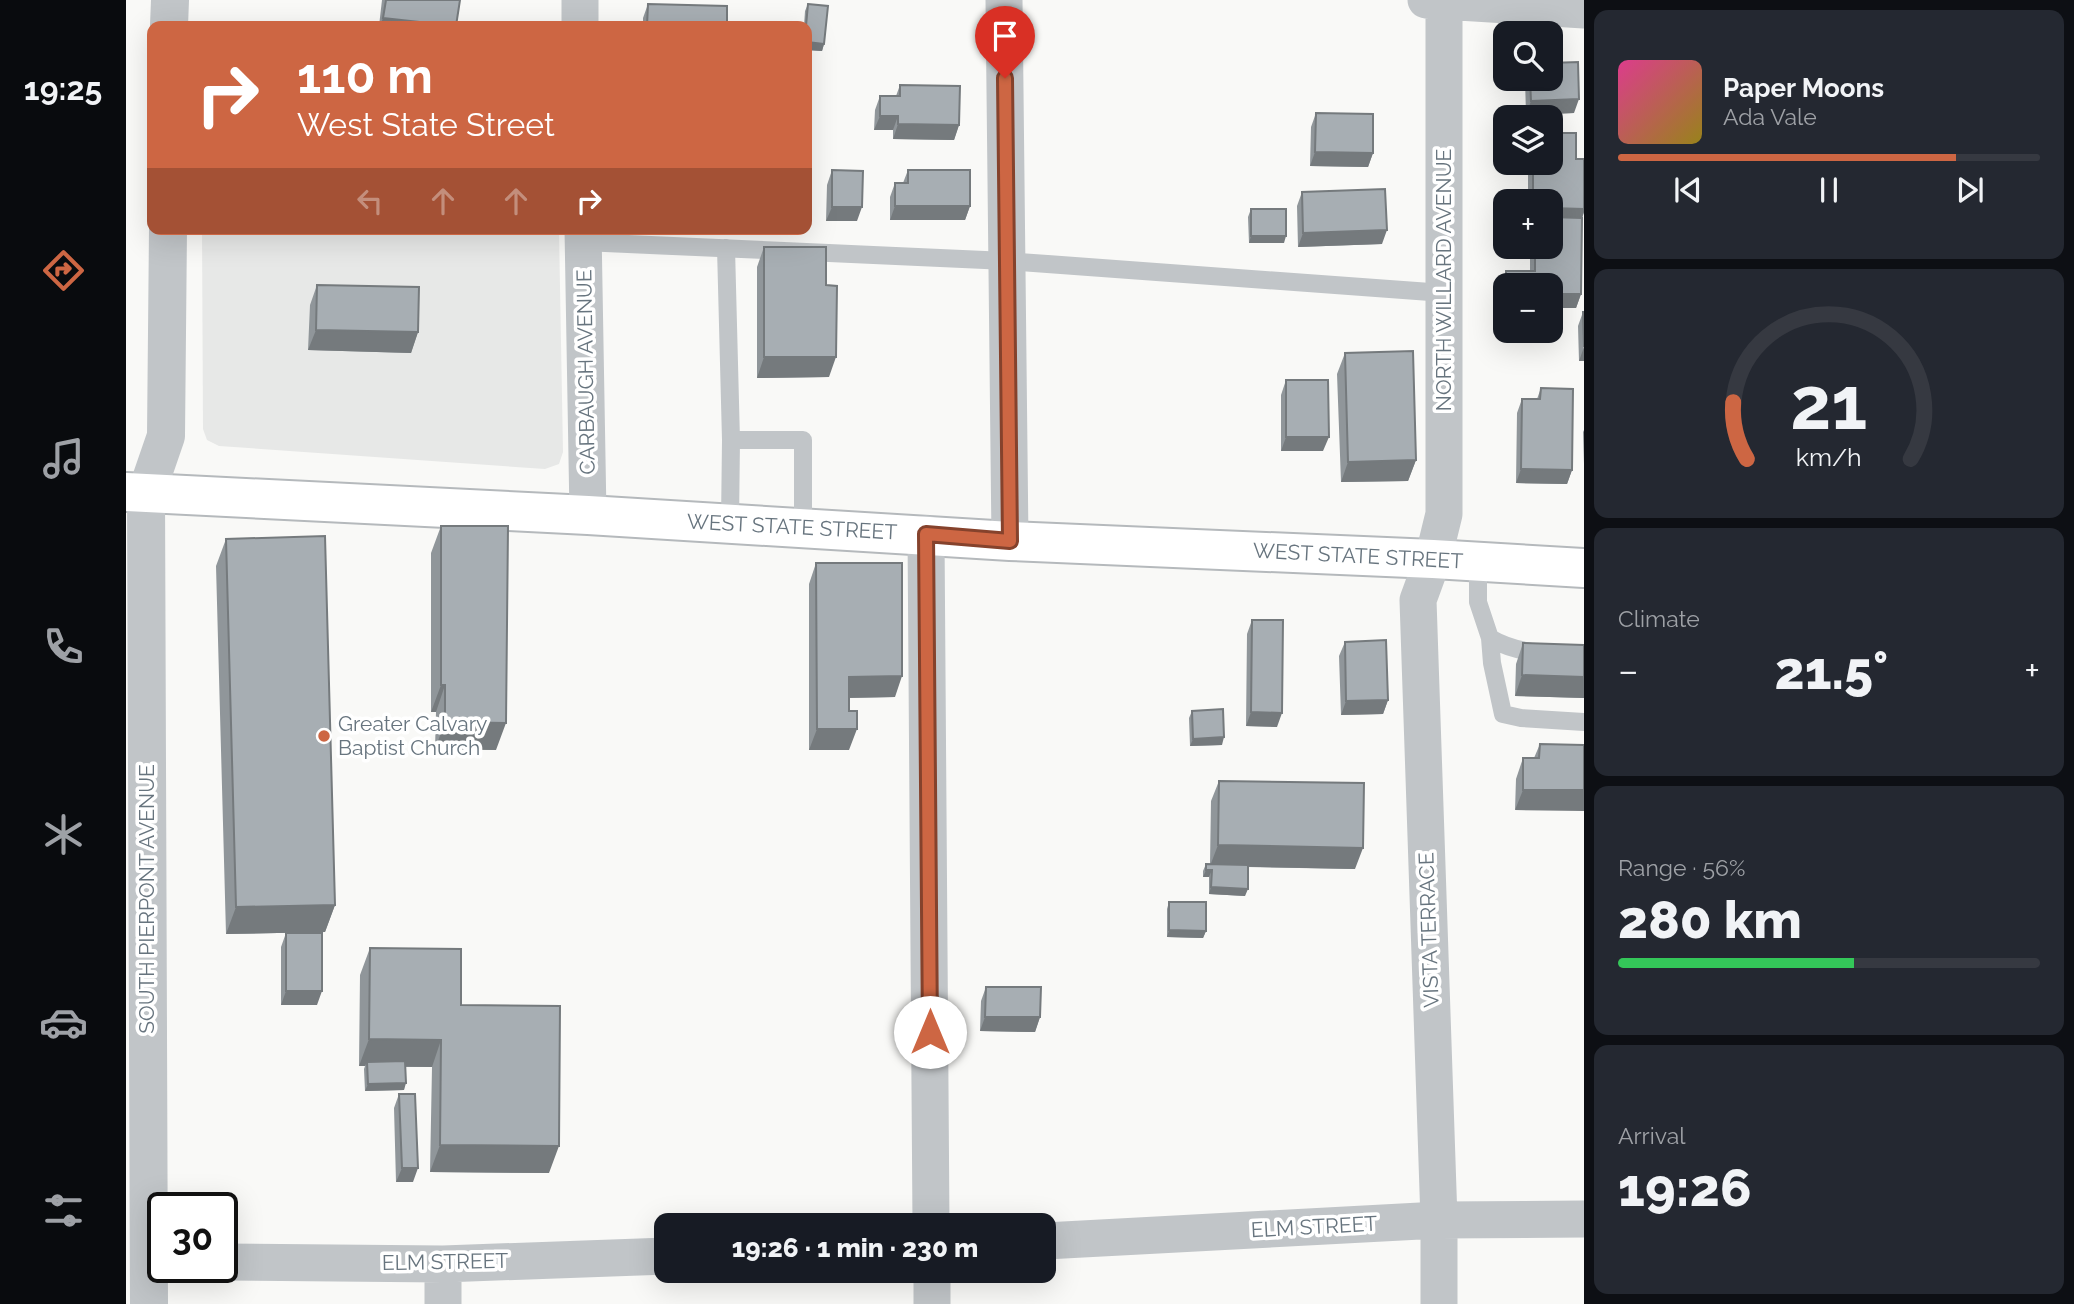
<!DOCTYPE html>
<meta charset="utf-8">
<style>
:root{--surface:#171b24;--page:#242831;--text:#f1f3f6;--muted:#9ea1a6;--line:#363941;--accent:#cd6643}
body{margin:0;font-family:Raleway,sans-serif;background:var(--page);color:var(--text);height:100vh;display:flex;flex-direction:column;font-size:26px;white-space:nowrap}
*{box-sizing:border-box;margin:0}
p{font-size:23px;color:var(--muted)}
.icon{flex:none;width:38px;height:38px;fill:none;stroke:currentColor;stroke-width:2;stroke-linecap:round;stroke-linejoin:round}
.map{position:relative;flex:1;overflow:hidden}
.panel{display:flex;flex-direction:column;gap:10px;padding:10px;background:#0d0f14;width:490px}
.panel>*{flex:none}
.guide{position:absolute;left:21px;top:21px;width:665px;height:214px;border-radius:14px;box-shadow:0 7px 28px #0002;background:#cd6643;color:#fff;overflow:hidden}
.buttons{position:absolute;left:1367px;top:21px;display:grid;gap:14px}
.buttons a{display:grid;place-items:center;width:70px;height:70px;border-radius:14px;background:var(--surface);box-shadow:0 7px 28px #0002;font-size:35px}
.speed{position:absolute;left:21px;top:1192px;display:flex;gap:14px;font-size:35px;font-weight:700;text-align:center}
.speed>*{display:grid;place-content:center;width:91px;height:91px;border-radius:50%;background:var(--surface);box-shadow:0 7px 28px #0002;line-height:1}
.speed .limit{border:4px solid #111;border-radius:10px;background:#fff;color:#111}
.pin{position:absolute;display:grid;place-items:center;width:60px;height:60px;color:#fff;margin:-72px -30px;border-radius:50% 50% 50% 0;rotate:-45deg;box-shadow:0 0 7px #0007}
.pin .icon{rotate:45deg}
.me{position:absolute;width:77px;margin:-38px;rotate:0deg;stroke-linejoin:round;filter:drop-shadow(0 0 5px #0008)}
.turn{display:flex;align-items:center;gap:24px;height:147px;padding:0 35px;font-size:32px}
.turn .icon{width:91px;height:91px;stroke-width:2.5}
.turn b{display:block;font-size:49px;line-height:60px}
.lanes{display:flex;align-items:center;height:66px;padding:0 35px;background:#0003;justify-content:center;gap:35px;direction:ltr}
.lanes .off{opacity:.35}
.big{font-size:52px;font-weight:800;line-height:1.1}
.panel .widget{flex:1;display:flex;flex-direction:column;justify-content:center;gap:10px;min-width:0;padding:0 24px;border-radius:14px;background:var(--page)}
.panel .dial{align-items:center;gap:0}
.dial svg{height:182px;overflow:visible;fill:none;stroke:var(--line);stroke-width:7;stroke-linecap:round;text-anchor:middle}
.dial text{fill:var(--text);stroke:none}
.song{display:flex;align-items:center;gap:21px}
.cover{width:84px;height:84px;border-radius:10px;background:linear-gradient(135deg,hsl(330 70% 55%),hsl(50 70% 35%))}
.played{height:7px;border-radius:4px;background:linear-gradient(90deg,var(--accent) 80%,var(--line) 80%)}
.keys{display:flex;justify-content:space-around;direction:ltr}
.heat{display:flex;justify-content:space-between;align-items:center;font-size:38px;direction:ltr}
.charge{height:10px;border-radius:5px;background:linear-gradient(90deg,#34c759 56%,var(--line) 0)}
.trip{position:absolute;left:528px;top:1213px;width:402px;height:70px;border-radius:14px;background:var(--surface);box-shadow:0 7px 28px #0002;font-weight:800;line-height:70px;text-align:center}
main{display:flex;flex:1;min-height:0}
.tabs{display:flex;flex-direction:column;width:126px;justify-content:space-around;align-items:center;background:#090b0e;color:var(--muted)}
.tabs .icon{width:49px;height:49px}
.tabs .current{color:var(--accent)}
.tabs b{font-size:32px;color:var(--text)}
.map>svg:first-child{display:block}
.built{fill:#e7e8e7}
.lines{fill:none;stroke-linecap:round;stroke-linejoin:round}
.primary-casing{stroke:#b5b9bc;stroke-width:42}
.service{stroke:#c1c5c8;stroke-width:18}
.minor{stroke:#c1c5c8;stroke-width:37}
.tertiary{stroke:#c1c5c8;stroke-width:38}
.primary{stroke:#fff;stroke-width:38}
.wall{fill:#90969a}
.shaded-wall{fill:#757a7d}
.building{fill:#a7aeb3;stroke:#757a7d;stroke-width:2}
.route-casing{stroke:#85422c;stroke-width:18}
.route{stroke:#cd6643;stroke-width:12}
.poi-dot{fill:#cd6643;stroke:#fff;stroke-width:2.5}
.labels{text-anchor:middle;stroke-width:7;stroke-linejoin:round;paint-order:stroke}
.street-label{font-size:21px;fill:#67747e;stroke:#fff}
.poi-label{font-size:21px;fill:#67747e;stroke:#fff;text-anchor:start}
</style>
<main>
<nav class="tabs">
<b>19:25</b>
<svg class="icon current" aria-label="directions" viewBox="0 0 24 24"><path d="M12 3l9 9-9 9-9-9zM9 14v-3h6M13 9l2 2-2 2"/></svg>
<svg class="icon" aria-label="music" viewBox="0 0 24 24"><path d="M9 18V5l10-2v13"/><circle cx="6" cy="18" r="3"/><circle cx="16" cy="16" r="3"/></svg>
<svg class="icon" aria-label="phone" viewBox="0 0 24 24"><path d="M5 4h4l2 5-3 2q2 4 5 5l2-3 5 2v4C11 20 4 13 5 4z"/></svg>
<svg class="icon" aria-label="climate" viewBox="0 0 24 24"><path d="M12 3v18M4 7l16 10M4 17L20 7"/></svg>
<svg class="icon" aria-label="car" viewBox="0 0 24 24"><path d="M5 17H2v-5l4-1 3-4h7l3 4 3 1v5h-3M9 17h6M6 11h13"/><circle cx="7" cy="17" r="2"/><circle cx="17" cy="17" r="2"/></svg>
<svg class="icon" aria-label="filters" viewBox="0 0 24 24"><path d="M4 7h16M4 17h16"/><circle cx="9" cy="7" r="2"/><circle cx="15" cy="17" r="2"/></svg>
</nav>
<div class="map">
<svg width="1458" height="1304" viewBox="0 0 1458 1304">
<rect width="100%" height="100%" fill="#f9f9f7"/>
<!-- built -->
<path class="built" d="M76,229H381L433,232L437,452L433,464L419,469L93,446L81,440L77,429Z"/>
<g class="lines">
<defs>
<path id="primary" d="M0,492L462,515L884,541L1307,559L1458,568"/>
</defs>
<!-- primary casing -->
<use href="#primary" class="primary-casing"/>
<!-- service -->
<path class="service" d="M457,242L881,261L1318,293
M600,248L605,440
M604,523L605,440H677V527
M1352,562V602L1364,638C1393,655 1425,654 1458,655
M1364,638L1366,663L1377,714L1395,718L1458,722"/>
<!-- minor -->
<path class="minor" d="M454,0V26
M878,0L884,541
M1300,0L1458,10
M457,229L462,515
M800,534L805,1225
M919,1241L1313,1220L1458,1219
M96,1262L317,1264L541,1256
M317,1264V1304
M806,1270V1304
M1313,1304V1220L1292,600L1307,559L1318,514V0"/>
<!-- tertiary -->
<path class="tertiary" d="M43,26L44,0
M23,1304L20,494L40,436L42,229"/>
<!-- primary -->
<use href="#primary" class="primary"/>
</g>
<!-- wall -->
<path class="wall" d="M256,0H334L330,26H253Z
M522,4L601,26H517V18Z
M682,4L698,44L696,51L681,50V26H678L679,11Z
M1399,79H1424L1448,113L1400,115Z
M774,85L833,125L828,140L767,139V130H748L749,110L754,96H770Z
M1190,113L1247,153L1242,167L1184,166L1185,127Z
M1424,133H1450V159H1458V212L1456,219L1455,294L1450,308H1425V335L1422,342L1389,341V331H1424V285H1379V308H1375V285L1380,271H1404V247H1424V201H1402V163H1424Z
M706,170L731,221H700L701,185Z
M782,170L844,206L839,220H764V197L769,183H777Z
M1176,192L1256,244L1172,247L1171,206Z
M1125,209L1158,243H1123L1122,217Z
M638,247L700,285L703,377L631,378V267Z
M191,285L292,332L285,353L182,350L184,305Z
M1457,312L1458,361H1453L1452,326Z
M1219,353L1290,460L1282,481L1215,482L1211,374Z
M1160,380L1197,451H1155V395Z
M1415,388L1446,470L1441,484L1390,483L1391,413L1396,399H1411Z
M1458,430V464L1457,432Z
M315,526L370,750L309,749L310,712H305V553Z
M100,539L209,905L199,932L100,934L90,566Z
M690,563L769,697L723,698V750H683V584Z
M1126,620L1151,727L1120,726L1121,634Z
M1219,642L1262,700L1257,714L1215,715L1213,656Z
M1397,643L1458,645V698L1389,696L1390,664Z
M1066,711L1096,745L1064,746L1063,718Z
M1414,744L1458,745L1389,810L1390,779L1397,758H1408Z
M1093,781L1229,869L1122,867L1119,896L1083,894V877H1077V871L1080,864H1084L1085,801Z
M1043,902L1080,931L1077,938L1041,937V909Z
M160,933L191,1005H155V947Z
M244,948L335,1005L423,1173L304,1172L306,1067H280L278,1090L239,1091L238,1069L239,1066H233L234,975Z
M860,987L914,1017L909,1032L854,1031L855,1001Z
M273,1094L287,1182H270L268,1108Z"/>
<!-- shaded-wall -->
<path class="shaded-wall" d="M257,18L324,26H254Z
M681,42L698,44L696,51L681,50Z
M1453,99L1448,113L1400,115L1405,101Z
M754,116H772L767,130H748Z
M772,124L833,125L828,140L767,139Z
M1189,152L1247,153L1242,167L1184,166Z
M769,206H844L839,220H764Z
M706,207H736L731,221H700Z
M1424,208L1458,209V212L1454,223H1424Z
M573,229H630L629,233L572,232Z
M1261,230L1256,244L1172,247L1177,233Z
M1125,236H1160L1158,243H1123Z
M1424,294H1455L1450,308H1424Z
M1379,296V308H1375Z
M190,330L292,332L285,353L182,350Z
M1392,334L1425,335L1422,342L1389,341Z
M1458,347V361H1453Z
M638,357H710L703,377L631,378Z
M1160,437H1203L1197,451H1155Z
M1290,460L1282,481L1215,482L1222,462Z
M1395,469L1446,470L1441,484L1390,483Z
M1396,675L1458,677V698L1389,696Z
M776,676L769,697L716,698L723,677Z
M315,685H319L310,712H305Z
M1262,700L1257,714L1215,715L1220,701Z
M1125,712L1156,713L1151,727L1120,726Z
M319,722L380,723L370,750L309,749Z
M691,729H731L723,750H683Z
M1098,737L1096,745L1064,746L1067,739Z
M1397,790H1458V811L1389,810Z
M1092,845L1237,848L1229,869L1084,866Z
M1080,870H1086L1083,877H1077Z
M1085,887L1122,889L1119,896L1083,894Z
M209,905L199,932L100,934L110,907Z
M1043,930L1080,931L1077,938L1041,937Z
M160,991H196L191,1005H155Z
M859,1017H914L909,1032L854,1031Z
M243,1039L315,1040L306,1067L241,1066V1062L239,1066H233Z
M280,1083L278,1090L239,1091L242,1084Z
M314,1145L433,1146L423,1173L304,1172Z
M276,1168H292L287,1182H270Z"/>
<!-- building -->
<path class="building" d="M260,0H334L330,26L257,18Z
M522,4L601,6V26H521Z
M682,4L702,6L698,44L681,42V26H680Z
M1452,62L1453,99L1405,101L1404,79H1424V63Z
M774,85L834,86L833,125L772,124V116H754V96H774Z
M1190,113L1247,114V153L1189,152Z
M1424,133H1450V159H1458V209L1424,208V201H1407V163H1424Z
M706,170L737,171L736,207H706Z
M782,170H844V206H769V183H782Z
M1259,189L1261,230L1177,233L1176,192Z
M1125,209H1160V236H1125Z
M1424,217L1456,218L1455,294H1424V285H1380V271H1409V247H1424Z
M638,247H700V285L711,286L710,357H638Z
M191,285L293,287L292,332L190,330Z
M1424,307L1425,335L1392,334V331H1424Z
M1457,312H1458V347Z
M1287,351L1290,460L1222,462L1219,353Z
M1160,380H1202L1203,437H1160Z
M1415,388L1447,389L1446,470L1395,469L1396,399H1414Z
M315,526H382L380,723L319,722V685H315Z
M199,536L209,905L110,907L100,539Z
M690,563H776V676L723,677V711H731V729H691Z
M1126,620H1157L1156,713L1125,712Z
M1260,640L1262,700L1220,701L1219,642Z
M1397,643L1458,645V677L1396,675Z
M1097,709L1098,737L1067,739L1066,711Z
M1414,744L1458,745V790H1397V758H1413Z
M1093,781L1238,783L1237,848L1092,845Z
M1080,864L1122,865V889L1085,887L1086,870H1080Z
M1043,902H1080V931L1043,930Z
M160,933H196V991H160Z
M244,948L335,949V1005L434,1006L433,1146L314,1145L315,1040L243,1039Z
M860,987H915L914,1017H859Z
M279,1061L280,1083L242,1084L241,1062Z
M273,1094H289L292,1168H276Z"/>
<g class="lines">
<defs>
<path id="route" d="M804,1032L800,534L884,541L879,78"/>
</defs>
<!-- route casing -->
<use href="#route" class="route-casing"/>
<!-- route -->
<use href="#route" class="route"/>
</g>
<!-- markers -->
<circle class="poi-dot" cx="198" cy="736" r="7"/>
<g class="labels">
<!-- street labels -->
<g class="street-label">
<text transform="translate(1318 280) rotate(-90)" y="7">NORTH WILLARD AVENUE</text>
<text transform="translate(460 372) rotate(-91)" y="7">CARBAUGH AVENUE</text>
<text transform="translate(666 527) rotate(3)" y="7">WEST STATE STREET</text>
<text transform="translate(1232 556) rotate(3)" y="7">WEST STATE STREET</text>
<text transform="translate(21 899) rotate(-90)" y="7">SOUTH PIERPONT AVENUE</text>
<text transform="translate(1303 930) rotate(-92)" y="7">VISTA TERRACE</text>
<text transform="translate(1188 1227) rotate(-3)" y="7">ELM STREET</text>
<text transform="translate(319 1262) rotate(-1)" y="7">ELM STREET</text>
</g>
<!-- poi labels -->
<g class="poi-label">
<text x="212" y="731">Greater Calvary<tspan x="212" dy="24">Baptist Church</tspan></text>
</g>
</g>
</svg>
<div class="buttons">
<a><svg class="icon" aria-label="search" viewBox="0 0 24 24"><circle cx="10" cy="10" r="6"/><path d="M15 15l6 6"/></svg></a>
<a><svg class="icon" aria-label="layers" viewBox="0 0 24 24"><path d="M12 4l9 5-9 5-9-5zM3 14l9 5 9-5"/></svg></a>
<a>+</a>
<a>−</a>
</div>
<div class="speed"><div class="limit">30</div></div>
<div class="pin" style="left:879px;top:78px;background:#d93025"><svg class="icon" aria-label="arrive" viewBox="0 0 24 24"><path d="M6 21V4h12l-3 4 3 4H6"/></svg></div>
<svg class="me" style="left:804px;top:1032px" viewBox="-20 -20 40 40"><circle r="19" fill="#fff"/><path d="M0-13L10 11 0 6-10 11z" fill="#cd6643"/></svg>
<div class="trip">19:26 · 1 min · 230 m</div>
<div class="guide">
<div class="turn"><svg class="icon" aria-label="right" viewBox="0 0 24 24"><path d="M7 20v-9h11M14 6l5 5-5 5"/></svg><div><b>110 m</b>West State Street</div></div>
<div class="lanes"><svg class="icon off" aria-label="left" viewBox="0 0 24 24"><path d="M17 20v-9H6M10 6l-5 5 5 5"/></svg><svg class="icon off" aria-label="ahead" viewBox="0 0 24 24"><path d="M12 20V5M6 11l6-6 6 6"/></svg><svg class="icon off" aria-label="ahead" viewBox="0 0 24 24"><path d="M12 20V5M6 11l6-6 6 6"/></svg><svg class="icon" aria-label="right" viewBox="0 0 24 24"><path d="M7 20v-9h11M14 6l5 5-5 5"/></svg></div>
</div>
</div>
<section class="panel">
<div class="widget">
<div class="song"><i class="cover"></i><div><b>Paper Moons</b><p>Ada Vale</p></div></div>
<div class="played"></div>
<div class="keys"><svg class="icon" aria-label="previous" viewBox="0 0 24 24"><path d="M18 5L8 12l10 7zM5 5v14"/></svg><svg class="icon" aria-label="pause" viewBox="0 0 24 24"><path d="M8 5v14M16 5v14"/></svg><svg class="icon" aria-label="next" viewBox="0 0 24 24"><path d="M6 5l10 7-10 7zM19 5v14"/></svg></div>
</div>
<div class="widget dial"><svg viewBox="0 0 100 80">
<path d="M14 69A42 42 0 1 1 86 69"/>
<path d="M14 69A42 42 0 0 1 8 44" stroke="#cd6643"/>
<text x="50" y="56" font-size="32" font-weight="700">21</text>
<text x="50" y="72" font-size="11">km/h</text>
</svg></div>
<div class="widget"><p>Climate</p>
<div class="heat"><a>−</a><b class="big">21.5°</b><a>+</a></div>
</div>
<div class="widget"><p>Range · 56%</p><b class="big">280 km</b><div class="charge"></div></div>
<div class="widget"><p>Arrival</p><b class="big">19:26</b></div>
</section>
</main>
